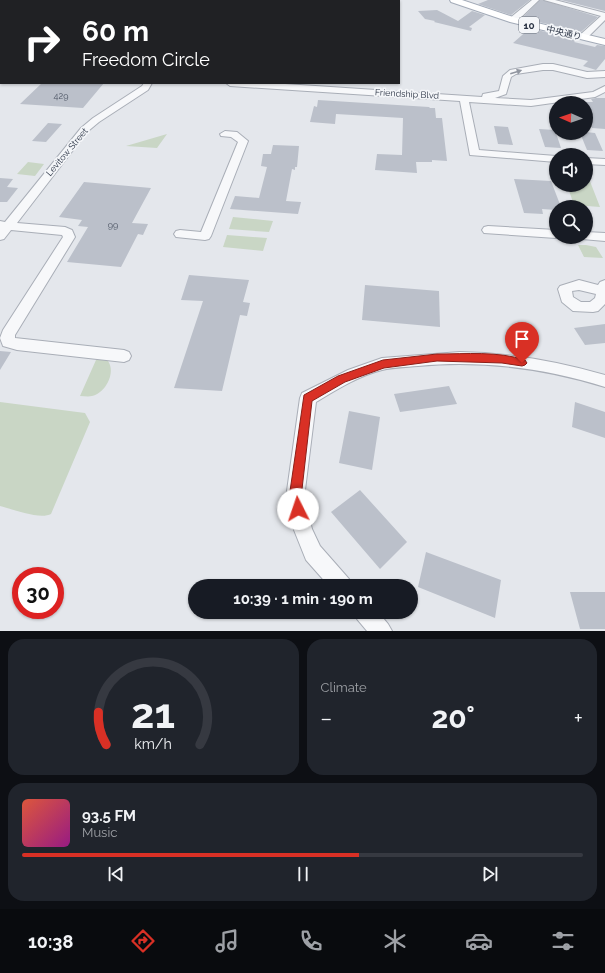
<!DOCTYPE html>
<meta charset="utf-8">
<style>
:root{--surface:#171b24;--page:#20242c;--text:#f1f3f6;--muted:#9ea1a6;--line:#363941;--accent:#d93025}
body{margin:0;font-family:Raleway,"Noto Sans JP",sans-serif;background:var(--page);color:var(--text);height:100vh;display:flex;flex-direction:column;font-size:15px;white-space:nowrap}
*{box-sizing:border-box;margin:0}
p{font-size:13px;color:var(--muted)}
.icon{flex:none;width:22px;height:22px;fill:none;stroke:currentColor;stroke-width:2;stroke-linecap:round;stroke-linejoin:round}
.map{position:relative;height:631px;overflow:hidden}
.sheet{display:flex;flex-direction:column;gap:8px;padding:8px;background:#0d0f14;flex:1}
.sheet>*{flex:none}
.top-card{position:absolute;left:0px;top:0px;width:400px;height:84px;box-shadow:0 1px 3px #0004;background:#202124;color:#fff;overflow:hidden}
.needle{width:26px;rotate:272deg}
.buttons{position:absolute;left:549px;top:96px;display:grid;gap:8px}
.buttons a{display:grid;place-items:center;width:44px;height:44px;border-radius:50%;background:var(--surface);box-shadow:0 1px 3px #0004;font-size:20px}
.speed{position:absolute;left:12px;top:567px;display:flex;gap:8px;font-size:20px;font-weight:700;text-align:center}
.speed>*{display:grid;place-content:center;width:52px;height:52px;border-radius:50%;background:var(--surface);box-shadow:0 1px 3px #0004;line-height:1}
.speed .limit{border:6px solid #d22;background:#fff;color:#111}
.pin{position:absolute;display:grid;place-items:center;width:34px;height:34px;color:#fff;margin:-41px -17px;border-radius:50% 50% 50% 0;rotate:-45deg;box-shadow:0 0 4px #0007}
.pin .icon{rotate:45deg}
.me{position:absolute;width:44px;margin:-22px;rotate:356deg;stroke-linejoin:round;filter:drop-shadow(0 0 3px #0008)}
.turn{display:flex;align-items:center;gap:14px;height:84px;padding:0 16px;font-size:18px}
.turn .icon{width:52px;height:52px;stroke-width:2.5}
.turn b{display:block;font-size:28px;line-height:34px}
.big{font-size:30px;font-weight:700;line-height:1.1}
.sheet .tile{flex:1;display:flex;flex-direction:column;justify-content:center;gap:6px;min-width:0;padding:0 14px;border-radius:16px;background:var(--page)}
.sheet .dial{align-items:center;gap:0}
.dial svg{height:104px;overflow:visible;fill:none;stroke:var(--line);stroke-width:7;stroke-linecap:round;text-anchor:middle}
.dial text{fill:var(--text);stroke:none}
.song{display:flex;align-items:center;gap:12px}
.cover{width:48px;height:48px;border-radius:6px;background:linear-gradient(135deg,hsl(10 70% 55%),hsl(310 70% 35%))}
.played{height:4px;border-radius:2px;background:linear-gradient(90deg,var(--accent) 60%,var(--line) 60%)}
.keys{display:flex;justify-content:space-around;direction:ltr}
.heat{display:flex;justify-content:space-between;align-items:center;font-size:22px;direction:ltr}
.sheet .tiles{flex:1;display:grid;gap:8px;grid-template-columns:1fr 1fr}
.tile:last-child{grid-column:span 2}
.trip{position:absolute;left:188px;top:579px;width:230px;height:40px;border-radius:20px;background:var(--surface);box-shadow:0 1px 3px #0004;font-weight:700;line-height:40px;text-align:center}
.tabs{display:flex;height:64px;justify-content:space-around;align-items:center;background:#090b0e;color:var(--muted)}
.tabs .icon{width:28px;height:28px}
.tabs .active{color:var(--accent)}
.tabs b{font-size:18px;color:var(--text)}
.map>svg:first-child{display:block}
.green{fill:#c9d6c5}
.building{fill:#bbc0ca}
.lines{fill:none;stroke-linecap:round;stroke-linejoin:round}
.minor-casing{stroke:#a9aeb7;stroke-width:2}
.major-casing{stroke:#a3abb8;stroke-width:2}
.minor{fill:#f7f8fa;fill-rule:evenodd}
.major{fill:#fff;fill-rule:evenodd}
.oneway{fill:#9196a0}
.route{fill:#d93025;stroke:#8d1f18}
.labels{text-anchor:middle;stroke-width:3.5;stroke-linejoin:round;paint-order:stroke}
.far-street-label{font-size:9px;fill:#2b3445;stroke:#f4f6f9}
.number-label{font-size:9px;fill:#4f5766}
.shield{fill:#f4f6f9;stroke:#676e7b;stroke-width:1}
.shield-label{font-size:10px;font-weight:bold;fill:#2b3445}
</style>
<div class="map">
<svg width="605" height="631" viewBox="0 0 605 631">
<rect width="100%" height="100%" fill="#e4e7ec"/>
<!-- green -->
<path class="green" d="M167,134L157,148L126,146Z
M28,162L44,164L35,176L17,174Z
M586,171L600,207L574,205L567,185H586Z
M233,217L273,221L269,232L229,229Z
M227,235L267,238L263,251L223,247Z
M578,245H586L596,247L603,258L584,257Z
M100,359L108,361C116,372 106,393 92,396C88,397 84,396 80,396L96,360Z
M0,402L85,413L90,422L51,514C40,520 12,509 0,506Z"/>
<!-- building -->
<path class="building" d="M488,0H530L511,15L478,4Z
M540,0H543L598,17L581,32L522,18Z
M561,0H605V11Z
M437,10L458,21L472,11L485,15L469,27L472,28L471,31L434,22L435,21L425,19L418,11Z
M530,28L576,40L574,42L595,47L597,45L605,46V59L596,70L583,66L588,61L513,43Z
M42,83H104L83,108L20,104Z
M596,98H605V129L592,128L586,115V102H593L591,99Z
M318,100L429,107L430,108H435L436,118H442L447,161L432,160V162H416L417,173L375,170L377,154L402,155L403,118L336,114L335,124L310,122L314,106L317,107Z
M48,123L62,124L46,142L32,141Z
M494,126L508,127L513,145L498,144Z
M539,129L555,130L561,148L545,147Z
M586,132L595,133L603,151L587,150L580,133Z
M273,145L299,146L297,167H295V170L292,169L286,201L301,202L298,214L230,209L235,196L259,198L267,167L261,166L263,154H271Z
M0,178L13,179L7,187L18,188L7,202H0Z
M514,179L551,181L561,207H556V210L542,209L543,214L524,213Z
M84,182L151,188L132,223L148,224L143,235L138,234L121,267L67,262L88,227L78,226L82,220L59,217Z
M189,275L249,280L243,302L250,303L247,316L240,315L222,391L174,388L203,301L181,300Z
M365,285L439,291L440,327L362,320Z
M605,324V343L585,345L574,328Z
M0,351L11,352L0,370Z
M449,386L457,404L400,412L394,394Z
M575,402L605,412V438L572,427Z
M349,411L380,417L372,470L339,463Z
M360,490L407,542L380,569L331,512Z
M426,552L501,580L495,618L418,587Z
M570,592H605V629H580Z"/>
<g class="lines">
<defs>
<path id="minor" d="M128,0H135V1H128Z
M152,0H158V1H152Z
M203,0H209V1H203Z
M241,0H317L241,1Z
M532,0H539L516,22H510V18Z
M544,0H555L605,13V20L586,39H580V35L601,16Z
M0,64H1V70H0Z
M543,64H553L587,72L605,71V77L587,78L553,70H543L516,74L511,77L506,94L495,98L531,100L593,92L605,86V92L595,97L531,106L469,102L479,150L556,156V162L470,155L460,101L230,86L226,83H270L482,97L483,94L499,91L503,76L510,70Z
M144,83H152L148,90L99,122L87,132L17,223L65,227L72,230L75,237L15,335V338L124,350L129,352L131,356L129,360L124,362L17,350L3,346L0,338L3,330L63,237L62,235L11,230L4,239L0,240V221L5,222L81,128L93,118L142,86Z
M225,131L237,132L248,141L211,236L209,239L205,240L176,237L174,234L176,231L180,230L201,232L238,142L231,137L221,136L220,134Z
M586,158L605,159V165L586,164Z
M488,226L556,230V237H559L556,238L484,233L482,230L484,227Z
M586,232L605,233V241L582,239L581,237H586Z
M579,280L598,285L600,282L605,280V304L598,311L593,312L573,311L562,302L558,289L560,286ZM579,290L596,294L595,298L590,302H581L573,297L572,291Z
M460,352C510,353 557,361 605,375V387C544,368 482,360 418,366C406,367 393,367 382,370C358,376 336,390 316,402L304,498L312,529L320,546L349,579L352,586H329L306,560L294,530L286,498L300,398L302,393L348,370L382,358Z
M354,612H378L388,624L392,631H367L357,619Z"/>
<path id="major" d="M450,0H462L516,18L605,39V45L510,22L451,2Z"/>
</defs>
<!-- minor casing -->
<use href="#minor" class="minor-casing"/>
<!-- major casing -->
<use href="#major" class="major-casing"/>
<!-- minor -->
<use href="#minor" class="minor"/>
<!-- major -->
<use href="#major" class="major"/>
</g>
<!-- one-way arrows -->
<defs><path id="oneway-solid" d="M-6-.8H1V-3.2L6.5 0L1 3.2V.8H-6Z"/></defs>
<use class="oneway" href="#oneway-solid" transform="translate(516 72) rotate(-17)"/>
<!-- route -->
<path class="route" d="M437,354C466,354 498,351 525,360L527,363L525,365L522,366L502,363L437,361L384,368L345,382L312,401L301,498L304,509L302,513L298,514L294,513L289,498L304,395L338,376L383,360Z"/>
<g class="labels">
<!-- far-street labels -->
<g class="far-street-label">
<text transform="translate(564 33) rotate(13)" y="3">中央通り</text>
<text transform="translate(407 94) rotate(3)" y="3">Friendship Blvd</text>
<text transform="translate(67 152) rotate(-50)" y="3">Levitow Street</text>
</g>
<!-- number labels -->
<g class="number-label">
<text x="61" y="99">429</text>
<text x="113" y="228">99</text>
</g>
<!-- shield labels -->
<rect class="shield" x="519" y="17" width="20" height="16" rx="3"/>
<g class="shield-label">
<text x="529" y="29">10</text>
</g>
</g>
</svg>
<div class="buttons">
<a><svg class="needle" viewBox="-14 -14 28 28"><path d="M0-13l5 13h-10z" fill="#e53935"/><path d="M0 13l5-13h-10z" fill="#9ea1a6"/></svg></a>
<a><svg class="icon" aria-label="sound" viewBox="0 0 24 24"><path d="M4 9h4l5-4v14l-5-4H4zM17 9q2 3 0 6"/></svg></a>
<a><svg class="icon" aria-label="search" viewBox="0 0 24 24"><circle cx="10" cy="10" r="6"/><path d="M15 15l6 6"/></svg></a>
</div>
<div class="speed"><div class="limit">30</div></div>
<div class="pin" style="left:522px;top:363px;background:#d93025"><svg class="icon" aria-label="arrive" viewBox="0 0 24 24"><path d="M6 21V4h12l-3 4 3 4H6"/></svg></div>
<svg class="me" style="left:298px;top:509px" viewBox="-20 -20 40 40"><circle r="19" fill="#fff"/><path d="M0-13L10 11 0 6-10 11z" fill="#d93025"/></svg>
<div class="trip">10:39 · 1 min · 190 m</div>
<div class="top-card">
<div class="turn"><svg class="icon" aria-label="right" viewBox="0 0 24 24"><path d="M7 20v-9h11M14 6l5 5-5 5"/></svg><div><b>60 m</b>Freedom Circle</div></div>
</div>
</div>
<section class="sheet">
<div class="tiles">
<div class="tile dial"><svg viewBox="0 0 100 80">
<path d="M14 69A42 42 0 1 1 86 69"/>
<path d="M14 69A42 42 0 0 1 8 44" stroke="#d93025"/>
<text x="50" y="56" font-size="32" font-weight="700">21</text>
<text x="50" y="72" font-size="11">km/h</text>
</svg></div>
<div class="tile"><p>Climate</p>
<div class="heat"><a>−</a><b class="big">20°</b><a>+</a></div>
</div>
<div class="tile">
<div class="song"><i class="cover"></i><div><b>93.5 FM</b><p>Music</p></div></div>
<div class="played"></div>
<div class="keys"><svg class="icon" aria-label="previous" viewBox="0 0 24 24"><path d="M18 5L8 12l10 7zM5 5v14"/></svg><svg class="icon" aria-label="pause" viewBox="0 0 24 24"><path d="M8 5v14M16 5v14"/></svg><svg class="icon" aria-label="next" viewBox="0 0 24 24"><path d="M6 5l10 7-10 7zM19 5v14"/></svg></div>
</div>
</div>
</section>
<nav class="tabs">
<b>10:38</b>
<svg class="icon active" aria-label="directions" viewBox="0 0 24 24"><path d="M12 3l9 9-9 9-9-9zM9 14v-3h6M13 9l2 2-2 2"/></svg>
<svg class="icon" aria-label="music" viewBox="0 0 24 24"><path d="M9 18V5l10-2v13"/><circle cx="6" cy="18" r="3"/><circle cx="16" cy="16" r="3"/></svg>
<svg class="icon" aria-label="phone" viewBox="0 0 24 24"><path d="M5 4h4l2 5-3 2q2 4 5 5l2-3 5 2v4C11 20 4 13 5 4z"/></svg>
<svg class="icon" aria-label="climate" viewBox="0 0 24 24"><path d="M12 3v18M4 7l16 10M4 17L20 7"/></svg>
<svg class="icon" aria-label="car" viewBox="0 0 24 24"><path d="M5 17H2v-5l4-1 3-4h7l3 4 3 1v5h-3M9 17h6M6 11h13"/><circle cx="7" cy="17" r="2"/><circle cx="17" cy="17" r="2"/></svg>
<svg class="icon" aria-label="filters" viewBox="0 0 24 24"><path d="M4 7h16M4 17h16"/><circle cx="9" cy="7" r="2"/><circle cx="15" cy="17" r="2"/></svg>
</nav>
